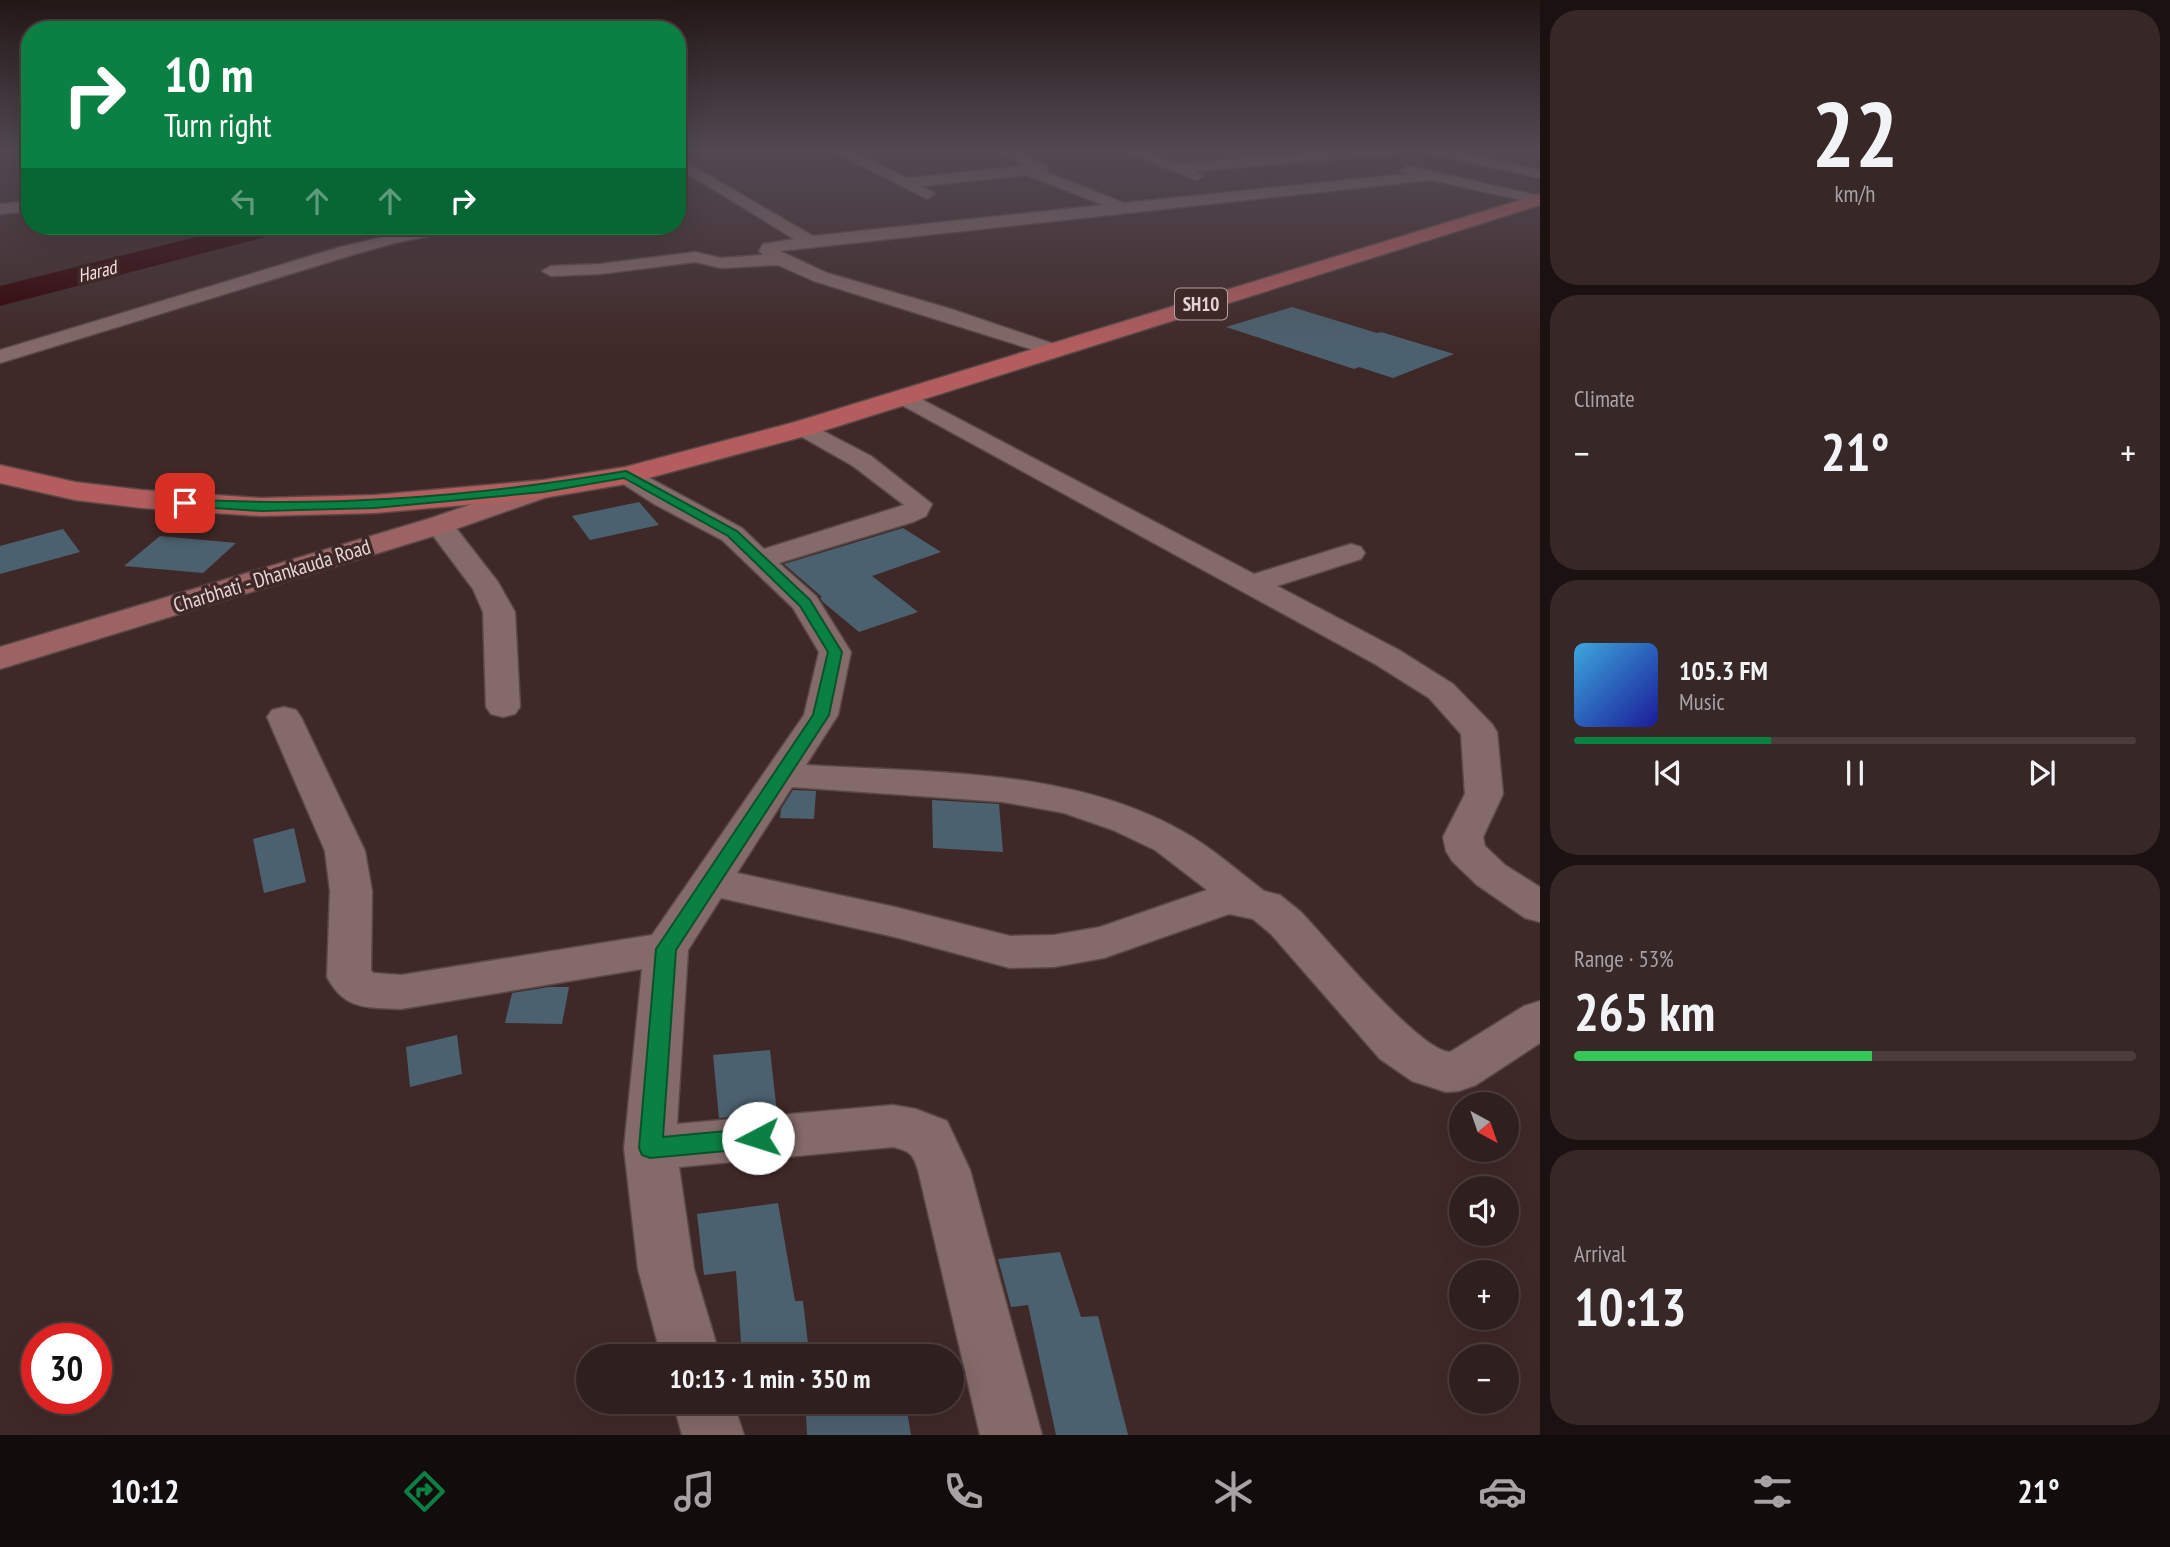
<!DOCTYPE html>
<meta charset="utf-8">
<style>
:root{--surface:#2f1f1e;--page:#372727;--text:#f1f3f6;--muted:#a7a2a4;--line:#4a3d3c;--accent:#0b8043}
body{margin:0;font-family:"PT Sans Narrow",sans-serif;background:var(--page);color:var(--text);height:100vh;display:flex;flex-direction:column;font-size:26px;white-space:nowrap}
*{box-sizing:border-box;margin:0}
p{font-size:23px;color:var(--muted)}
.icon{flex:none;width:38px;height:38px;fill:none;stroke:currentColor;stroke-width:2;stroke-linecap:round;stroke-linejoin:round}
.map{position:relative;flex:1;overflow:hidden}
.drawer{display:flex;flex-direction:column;gap:10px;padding:10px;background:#1a1110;width:630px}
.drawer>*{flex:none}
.guide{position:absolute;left:21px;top:21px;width:665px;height:214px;border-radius:28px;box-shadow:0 7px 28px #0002,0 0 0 2px var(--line);background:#0b8043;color:#fff;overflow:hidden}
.needle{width:46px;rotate:140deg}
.buttons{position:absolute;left:1449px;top:1092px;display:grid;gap:14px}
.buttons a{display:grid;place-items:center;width:70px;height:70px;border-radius:50%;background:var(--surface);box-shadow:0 7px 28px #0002,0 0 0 2px var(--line);font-size:35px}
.speed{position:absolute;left:21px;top:1323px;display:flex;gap:14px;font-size:35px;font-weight:700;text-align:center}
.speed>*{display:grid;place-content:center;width:91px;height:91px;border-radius:50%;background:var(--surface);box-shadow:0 7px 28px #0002,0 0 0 2px var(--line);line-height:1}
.speed .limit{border:10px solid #d22;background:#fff;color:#111}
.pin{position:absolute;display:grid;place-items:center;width:60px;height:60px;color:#fff;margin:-30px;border-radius:14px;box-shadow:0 4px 10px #0006}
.me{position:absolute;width:77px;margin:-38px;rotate:265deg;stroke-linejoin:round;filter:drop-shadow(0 0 5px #0008)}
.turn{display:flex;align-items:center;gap:24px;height:147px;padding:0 28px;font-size:32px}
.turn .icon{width:91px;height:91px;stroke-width:2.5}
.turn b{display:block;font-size:49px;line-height:60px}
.lanes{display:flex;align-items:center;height:66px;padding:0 28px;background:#0003;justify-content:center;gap:35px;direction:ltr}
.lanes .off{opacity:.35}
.big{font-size:52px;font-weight:700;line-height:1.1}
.drawer .tile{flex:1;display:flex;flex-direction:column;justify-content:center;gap:10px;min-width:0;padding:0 24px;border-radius:28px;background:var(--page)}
.drawer .dial{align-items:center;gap:0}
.dial b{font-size:91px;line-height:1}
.song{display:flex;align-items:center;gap:21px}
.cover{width:84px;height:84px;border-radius:10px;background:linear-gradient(135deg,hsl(200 70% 55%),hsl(240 70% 35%))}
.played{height:7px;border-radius:4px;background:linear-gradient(90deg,var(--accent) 35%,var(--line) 35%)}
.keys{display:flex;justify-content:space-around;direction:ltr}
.heat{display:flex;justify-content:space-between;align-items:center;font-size:38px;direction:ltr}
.charge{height:10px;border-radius:5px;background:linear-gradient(90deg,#34c759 53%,var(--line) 0)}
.trip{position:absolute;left:576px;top:1344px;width:388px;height:70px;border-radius:35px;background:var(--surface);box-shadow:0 7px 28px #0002,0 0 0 2px var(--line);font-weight:700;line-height:70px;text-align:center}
.tabs{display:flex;height:112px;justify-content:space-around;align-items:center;background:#130c0c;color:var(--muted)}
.tabs .icon{width:49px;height:49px}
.tabs .active{color:var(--accent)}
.tabs b{font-size:32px;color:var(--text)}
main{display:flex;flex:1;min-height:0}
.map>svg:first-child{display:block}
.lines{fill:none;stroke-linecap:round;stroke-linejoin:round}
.river{fill:#310003;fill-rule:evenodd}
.building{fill:#4c616f}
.street-casing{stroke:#5a4847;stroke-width:3}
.secondary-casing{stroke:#5a4847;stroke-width:3}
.primary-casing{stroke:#5a4847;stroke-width:3}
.street{fill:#846a69;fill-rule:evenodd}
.secondary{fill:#9b6364;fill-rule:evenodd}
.primary{fill:#b35d5e;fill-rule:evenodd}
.route{fill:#0b8043;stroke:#07532c;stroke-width:2}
.labels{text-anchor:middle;stroke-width:7;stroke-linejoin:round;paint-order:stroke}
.far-water-label{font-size:19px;font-style:italic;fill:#f6dedc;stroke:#3f2928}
.shield{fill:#3f2928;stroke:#b2a1a0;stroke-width:2}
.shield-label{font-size:19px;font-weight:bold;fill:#e3d4d3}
.street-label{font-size:21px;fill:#e3d4d3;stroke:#3f2928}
</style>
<main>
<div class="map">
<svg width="1540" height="1435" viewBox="0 0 1540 1435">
<rect width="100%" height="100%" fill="#3f2928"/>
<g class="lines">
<!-- river -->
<path class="river" d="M240,226H290L285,232L0,306V286Z"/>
</g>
<!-- building -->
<path class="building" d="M1292,307L1377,333L1381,332L1454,354L1393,378L1359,367L1354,369L1226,327Z
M639,502L659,525L590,540L572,516Z
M903,528L941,552L872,576L918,612L859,632L823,602L820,598L822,597L784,564Z
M63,529L80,552L0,574V546Z
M160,536L236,543L203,573L124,566Z
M793,790L816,791L814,819L780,818L781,809Z
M932,800L999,804L1003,852L933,848Z
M294,828L306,882L264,893L253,839Z
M549,987H569L562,1024L505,1023L512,993Z
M457,1035L462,1074L410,1087L406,1047Z
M770,1050L777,1113L719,1118L713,1055Z
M778,1203L795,1301H803L809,1352L742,1356L736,1271L704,1275L697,1214Z
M1060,1252L1081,1317L1098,1316L1128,1435H1056L1028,1305L1011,1307L998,1259Z
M906,1405L911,1435H807L806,1415Z"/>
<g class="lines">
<defs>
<path id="street" d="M830,149H848L907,178L1025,166L999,151L1015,149L1046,166L1048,169L1046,172L1124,203L1406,174L1401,170L1408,166L1540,196V204L1431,180L780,251L827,273L951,309L1060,346L1064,350L1060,354L1053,356L814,281L778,265L721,268L695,262L600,274L551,276L542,271L551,266L600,264L695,252L721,258L763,255L759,251L763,244L794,239L677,167V157L813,236L1103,205L1027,175L922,186L935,194L927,199Z
M1121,149H1141L1177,164L1349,149H1407L1400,153L1195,171L1203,176L1196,180Z
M1423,149H1449L1540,170V178L1425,152Z
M30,201V211L0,214V204Z
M432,226H466L464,229L395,243L352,255L0,363V350L340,247Z
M904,390L1254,574L1341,547L1351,544L1361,547L1365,553L1361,559L1277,586L1399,650L1453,684L1492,724L1497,732L1503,794L1483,837L1485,846L1505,865L1540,887V922L1525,918L1477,885L1452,861L1446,851L1443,837L1465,794L1461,734L1429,698L1375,664L896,402L893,397L896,392Z
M804,421L871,456L932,504L926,516L913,522L779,563L816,596L851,652L838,715L806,765C931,773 1070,768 1182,831C1211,847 1238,871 1264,891L1280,895L1301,912C1326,938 1420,1052 1450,1052L1524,1006L1540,1001V1043L1476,1085L1459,1091L1446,1092L1412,1081L1380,1059L1271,934L1253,919L1229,914L1104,958L1054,967L1010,968L895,937L721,898L688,950L677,1124L893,1105L916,1109L947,1121L970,1170L1042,1435H980L918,1170C913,1154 910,1151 893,1147L679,1167L694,1269L720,1356H661L638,1269L624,1148L642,969L401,1009C367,1007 345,1011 327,977L330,891L325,851L267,717L272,710L284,707L296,710L301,717L365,851L372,891L371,971L374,973L401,975L652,935L804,715L819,652L793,608L722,540L654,504L617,480L613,475L617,470L626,467L635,470L742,528L764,549L904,505L853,466L795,433L792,428L795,423ZM792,787L1003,802L1064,813L1113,830L1155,850L1207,890L1100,927L1054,935L1010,936L895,907L737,873Z
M439,517L449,519L498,582L515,612L520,707L515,714L503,717L491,714L486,707L483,612L473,589L425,525L429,519Z
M673,1402H733L744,1435H682Z"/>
<path id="secondary" d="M543,480L553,483L558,489L553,495L450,531L0,669V647L428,519Z"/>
<path id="primary" d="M1540,194V205L813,434L626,484L543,498L375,513L261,516L142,508L75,500L0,483V465L75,482L142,490L261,498L375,495L543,480L625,467L795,422Z"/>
</defs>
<!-- street casing -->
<use href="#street" class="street-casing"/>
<!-- secondary casing -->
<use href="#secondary" class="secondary-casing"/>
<!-- primary casing -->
<use href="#primary" class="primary-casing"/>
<!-- street -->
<use href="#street" class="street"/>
<!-- secondary -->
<use href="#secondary" class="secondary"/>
<!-- primary -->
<use href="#primary" class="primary"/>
</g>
<!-- sky -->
<linearGradient id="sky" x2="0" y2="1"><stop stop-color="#231716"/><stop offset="0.43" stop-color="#524953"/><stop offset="1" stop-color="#524953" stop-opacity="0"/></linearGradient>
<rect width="1540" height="350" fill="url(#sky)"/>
<!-- route -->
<path class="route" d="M626,471L737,531L810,600L842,652L829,715L676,950L663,1137L758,1128L766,1131L770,1138L766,1145L758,1148L650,1158L642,1155L639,1148L656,949L813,715L828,652L800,606L728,536L624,478L543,492L375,508L261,511L185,506L179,503L185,499C333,508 480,496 626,471Z"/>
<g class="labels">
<!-- far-water labels -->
<g class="far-water-label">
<text transform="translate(97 271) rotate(-14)" y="7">Harad</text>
</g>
<!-- shield labels -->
<rect class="shield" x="1175" y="288.5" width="52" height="31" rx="5"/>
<g class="shield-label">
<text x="1201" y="311">SH10</text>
</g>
<!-- street labels -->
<g class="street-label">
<text transform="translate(272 576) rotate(-17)" y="7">Charbhati - Dhankauda Road</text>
</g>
</g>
</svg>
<div class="buttons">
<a><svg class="needle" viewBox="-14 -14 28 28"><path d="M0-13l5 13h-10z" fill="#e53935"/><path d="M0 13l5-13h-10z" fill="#a7a2a4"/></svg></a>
<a><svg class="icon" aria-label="sound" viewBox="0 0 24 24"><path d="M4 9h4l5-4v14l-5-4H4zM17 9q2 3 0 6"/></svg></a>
<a>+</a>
<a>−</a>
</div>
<div class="speed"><div class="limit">30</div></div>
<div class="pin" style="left:185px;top:503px;background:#d93025"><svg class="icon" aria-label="arrive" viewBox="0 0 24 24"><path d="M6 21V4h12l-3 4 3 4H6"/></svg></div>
<svg class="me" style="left:758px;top:1138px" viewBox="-20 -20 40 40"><circle r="19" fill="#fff"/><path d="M0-13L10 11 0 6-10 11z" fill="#0b8043"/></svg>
<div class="trip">10:13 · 1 min · 350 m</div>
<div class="guide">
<div class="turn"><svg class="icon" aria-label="right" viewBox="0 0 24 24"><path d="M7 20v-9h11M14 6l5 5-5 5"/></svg><div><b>10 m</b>Turn right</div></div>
<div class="lanes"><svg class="icon off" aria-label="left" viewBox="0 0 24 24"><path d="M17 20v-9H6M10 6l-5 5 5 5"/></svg><svg class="icon off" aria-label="ahead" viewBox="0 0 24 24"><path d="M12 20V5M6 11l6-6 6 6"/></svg><svg class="icon off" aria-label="ahead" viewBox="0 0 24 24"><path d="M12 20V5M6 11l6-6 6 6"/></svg><svg class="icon" aria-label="right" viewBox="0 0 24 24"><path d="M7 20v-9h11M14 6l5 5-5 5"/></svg></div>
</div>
</div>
<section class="drawer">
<div class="tile dial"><b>22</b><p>km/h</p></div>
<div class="tile"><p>Climate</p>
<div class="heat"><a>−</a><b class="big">21°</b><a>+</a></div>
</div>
<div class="tile">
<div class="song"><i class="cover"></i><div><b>105.3 FM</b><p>Music</p></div></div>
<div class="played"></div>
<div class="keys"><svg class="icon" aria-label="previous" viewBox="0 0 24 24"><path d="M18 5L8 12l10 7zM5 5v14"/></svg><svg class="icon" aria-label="pause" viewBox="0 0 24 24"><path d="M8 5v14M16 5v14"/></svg><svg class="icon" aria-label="next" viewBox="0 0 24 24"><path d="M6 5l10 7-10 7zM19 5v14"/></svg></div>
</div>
<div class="tile"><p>Range · 53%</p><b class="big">265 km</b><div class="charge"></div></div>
<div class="tile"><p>Arrival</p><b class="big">10:13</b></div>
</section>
</main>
<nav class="tabs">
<b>10:12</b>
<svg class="icon active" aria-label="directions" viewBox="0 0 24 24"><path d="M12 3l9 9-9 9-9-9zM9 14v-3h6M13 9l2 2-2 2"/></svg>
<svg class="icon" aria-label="music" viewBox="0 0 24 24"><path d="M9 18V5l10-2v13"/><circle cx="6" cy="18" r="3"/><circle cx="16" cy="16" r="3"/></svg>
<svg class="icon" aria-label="phone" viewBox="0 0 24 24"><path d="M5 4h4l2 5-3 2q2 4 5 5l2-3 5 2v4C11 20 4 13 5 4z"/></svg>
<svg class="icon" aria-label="climate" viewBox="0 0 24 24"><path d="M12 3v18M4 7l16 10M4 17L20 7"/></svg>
<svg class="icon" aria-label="car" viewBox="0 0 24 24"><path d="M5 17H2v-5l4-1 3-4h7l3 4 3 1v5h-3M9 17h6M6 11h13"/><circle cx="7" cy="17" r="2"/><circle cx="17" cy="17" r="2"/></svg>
<svg class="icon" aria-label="filters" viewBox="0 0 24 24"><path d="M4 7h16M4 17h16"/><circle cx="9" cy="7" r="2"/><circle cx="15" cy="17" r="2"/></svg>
<b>21°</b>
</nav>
